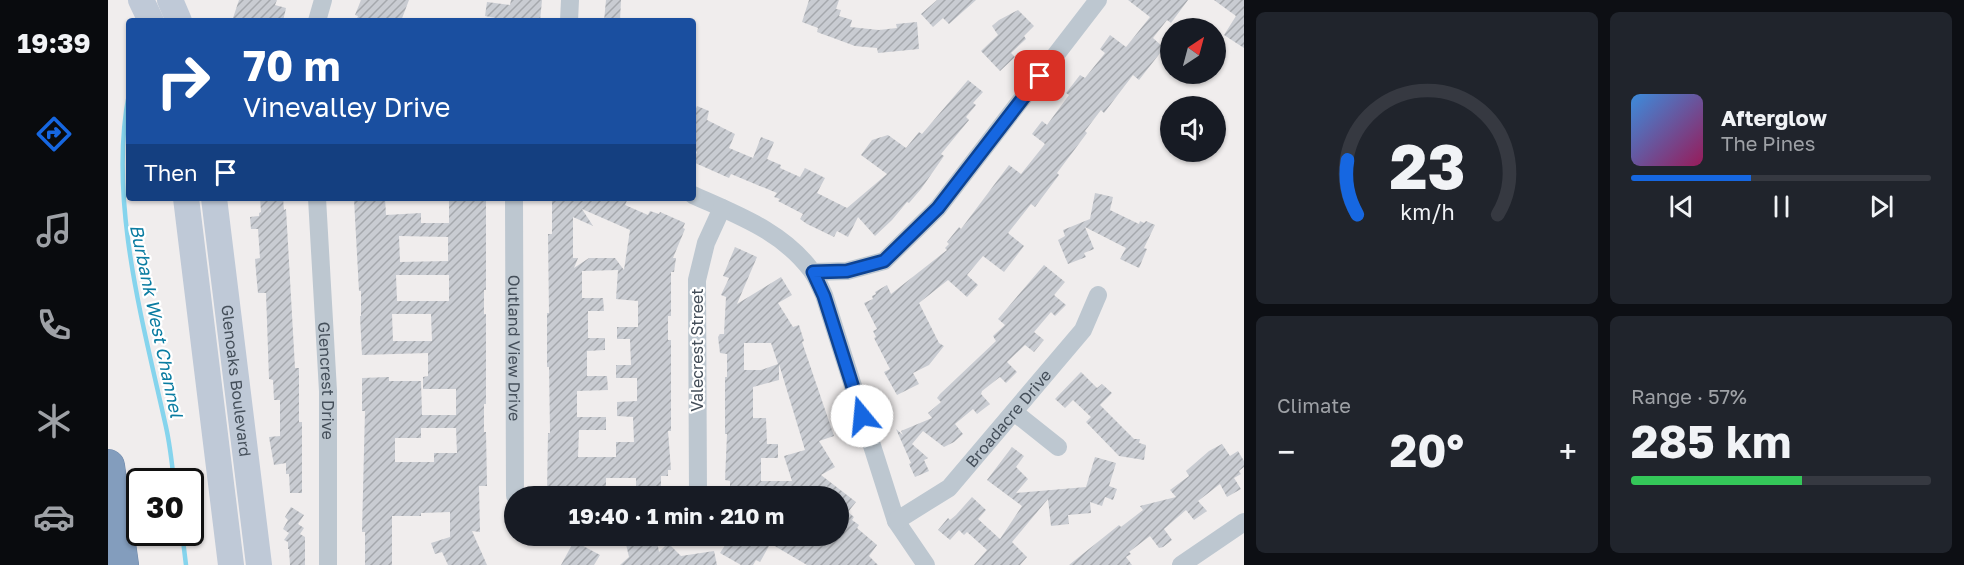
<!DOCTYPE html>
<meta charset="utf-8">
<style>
:root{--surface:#171b24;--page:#20242c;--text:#f1f3f6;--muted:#9ea1a6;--line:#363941;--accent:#1667e1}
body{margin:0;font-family:"Golos Text",sans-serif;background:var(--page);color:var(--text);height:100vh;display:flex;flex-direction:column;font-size:22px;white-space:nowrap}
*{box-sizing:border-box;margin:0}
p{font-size:20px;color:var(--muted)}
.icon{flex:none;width:33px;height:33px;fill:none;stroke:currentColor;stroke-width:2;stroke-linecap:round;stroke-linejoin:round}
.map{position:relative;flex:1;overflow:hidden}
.drawer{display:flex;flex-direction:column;gap:12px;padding:12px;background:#0d0f14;width:720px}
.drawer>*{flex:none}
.banner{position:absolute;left:18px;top:18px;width:570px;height:183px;border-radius:6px;box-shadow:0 2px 4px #0004;background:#1a4fa0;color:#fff;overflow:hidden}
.needle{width:39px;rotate:36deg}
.buttons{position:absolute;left:1052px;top:18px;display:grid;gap:12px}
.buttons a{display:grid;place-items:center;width:66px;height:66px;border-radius:50%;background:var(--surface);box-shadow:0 2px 4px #0004;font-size:30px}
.speed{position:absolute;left:18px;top:468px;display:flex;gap:12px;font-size:30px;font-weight:700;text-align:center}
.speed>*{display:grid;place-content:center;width:78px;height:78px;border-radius:50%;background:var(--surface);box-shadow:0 2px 4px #0004;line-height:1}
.speed .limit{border:3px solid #111;border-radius:9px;background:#fff;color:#111}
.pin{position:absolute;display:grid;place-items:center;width:51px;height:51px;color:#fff;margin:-26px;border-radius:12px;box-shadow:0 3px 9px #0006}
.me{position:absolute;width:66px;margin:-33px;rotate:343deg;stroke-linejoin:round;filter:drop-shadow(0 0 4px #0008)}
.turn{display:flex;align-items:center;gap:21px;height:126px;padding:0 18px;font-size:27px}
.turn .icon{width:78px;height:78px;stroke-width:2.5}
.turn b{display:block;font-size:42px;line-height:51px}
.then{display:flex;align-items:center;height:57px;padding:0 18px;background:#0003;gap:12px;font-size:22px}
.big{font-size:45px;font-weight:700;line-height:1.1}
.drawer .widget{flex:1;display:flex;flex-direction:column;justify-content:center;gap:9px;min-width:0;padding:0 21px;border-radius:9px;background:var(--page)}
.drawer .dial{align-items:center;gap:0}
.dial svg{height:156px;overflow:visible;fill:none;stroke:var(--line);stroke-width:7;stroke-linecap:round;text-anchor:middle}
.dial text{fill:var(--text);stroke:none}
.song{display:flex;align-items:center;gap:18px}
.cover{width:72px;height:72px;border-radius:9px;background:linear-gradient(135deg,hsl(210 70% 55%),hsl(330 70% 35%))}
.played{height:6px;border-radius:3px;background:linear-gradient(90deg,var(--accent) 40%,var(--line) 40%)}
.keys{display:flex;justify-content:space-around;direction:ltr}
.heat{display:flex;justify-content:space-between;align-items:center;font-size:33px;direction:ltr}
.charge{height:9px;border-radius:4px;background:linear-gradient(90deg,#34c759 57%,var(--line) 0)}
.drawer .tiles{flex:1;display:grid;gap:12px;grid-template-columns:repeat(2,1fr)}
.trip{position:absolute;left:396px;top:486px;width:345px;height:60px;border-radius:30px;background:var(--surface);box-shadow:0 2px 4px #0004;font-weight:700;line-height:60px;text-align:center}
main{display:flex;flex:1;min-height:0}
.menu{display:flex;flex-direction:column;width:108px;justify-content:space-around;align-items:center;background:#090b0e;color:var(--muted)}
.menu .icon{width:42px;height:42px}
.menu .selected{color:var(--accent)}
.menu b{font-size:27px;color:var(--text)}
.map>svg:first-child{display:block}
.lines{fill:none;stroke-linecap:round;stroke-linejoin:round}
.stream{stroke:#85d4ed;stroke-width:4.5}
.building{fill:url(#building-hatch);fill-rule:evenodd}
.motorway-casing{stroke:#6e88a9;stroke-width:34}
.minor{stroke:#bdc7d0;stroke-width:18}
.secondary{stroke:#bfc9d7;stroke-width:26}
.motorway{stroke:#839dbd;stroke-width:33}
.route-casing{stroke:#0e4392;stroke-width:15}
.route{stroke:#1667e1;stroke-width:10}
.labels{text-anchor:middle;stroke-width:4.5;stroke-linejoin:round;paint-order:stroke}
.street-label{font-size:16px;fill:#454f5a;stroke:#fff}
.water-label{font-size:18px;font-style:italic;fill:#0a7ca1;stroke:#fff}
</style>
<main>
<nav class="menu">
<b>19:39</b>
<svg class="icon selected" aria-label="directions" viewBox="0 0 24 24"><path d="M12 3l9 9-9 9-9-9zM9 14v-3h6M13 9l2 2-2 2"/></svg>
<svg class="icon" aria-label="music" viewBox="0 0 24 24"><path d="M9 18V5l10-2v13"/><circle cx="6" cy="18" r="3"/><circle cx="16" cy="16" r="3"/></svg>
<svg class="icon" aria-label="phone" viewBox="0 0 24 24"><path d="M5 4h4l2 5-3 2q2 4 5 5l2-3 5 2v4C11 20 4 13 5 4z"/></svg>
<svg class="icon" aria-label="climate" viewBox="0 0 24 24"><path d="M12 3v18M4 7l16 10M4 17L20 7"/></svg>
<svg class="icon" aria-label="car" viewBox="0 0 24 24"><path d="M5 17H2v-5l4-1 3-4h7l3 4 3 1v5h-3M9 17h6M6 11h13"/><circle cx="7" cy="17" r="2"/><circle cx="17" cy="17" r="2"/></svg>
</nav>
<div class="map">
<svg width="1136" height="565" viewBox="0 0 1136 565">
<defs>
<pattern id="building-hatch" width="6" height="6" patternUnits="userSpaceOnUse" patternTransform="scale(1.5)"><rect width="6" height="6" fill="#c9ccd2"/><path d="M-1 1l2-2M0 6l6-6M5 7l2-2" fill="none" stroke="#a5a8ad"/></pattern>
</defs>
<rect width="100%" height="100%" fill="#f0eded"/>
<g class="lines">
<!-- stream -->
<path class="stream" d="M21,94C0,199 35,323 58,427C62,445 64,463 66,482
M74,532L78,565"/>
</g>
<!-- building -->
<path class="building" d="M131,0H169L167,5L178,8L175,21H124Z
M253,0H301L293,21H248L250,16L247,15Z
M403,0H434L432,21H386L388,18L377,16L379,2L402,5Z
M498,0H513L512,21H496Z
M701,0H731L728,9L733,10L731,16L744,20L742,27L771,30L789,28L788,24L809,22L811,49L770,53L769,48L747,46L709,32L710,28L694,22Z
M829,0H868L841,24L835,18L825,27L813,14Z
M1020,0H1080L1063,23L1059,20L1045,38L1056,48L1031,80L1025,75L996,113L993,110L977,131L979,133L949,173L951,175L927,207L923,204L900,233L916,246L896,272L875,256L859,275L870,285L859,297L840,280L811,303L831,343L836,346L821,365L805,373L811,384L789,395L776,372L782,369L766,338L768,337L765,331L769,329L756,303L765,299L764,296L768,294L767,292L779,285L783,294L839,250L837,248L841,244L839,242L851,227L853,229L901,165L913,174L937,144L924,134L934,121L939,125L961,95L958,93L972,75L977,78L997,53L992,49L1002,35L1018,47L1042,17Z
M1106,0H1136V48L1116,35L1128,16Z
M910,10L926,26L916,36L918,39L903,53L907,57L892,71L873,51L890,35L884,26L891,20Z
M860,80L875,92L865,103L868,105L858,117L861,120L833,154L836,156L813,189L801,203L799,202L784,220L767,236L750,217L740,237L729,231L726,237L699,224L692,219L695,214L670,201L672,199L666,197L669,193L623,174L621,178L585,162L589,152L585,150V116L589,106L601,111L599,120L627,134L621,148L645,158L653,137L666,142L659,159L673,165L672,168L692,177L697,168L717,178L709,193L739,208L779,174L753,155L764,140L780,135L798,148L811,132L814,134Z
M987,193L1005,197L1002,210L1031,224L1032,221L1036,223L1038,221L1047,225L1036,248L1039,249L1031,268L1012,259L1018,248L977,227L986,249L976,253L978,257L960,264L950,240L957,236L955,230L982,219Z
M152,198H175L176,210L178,209L187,368H191V422H194V493H182L181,474H178V463L166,465L161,437L172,436V400H166L165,380L161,379L158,293H150L149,283L147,259L152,258L150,229H143L142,217L151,216V213L153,212Z
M277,198L278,215L313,213V223H341V198H378V290H376V314H378V404H376V432H378L379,486H371L372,532L364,531L379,565H340L334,552L327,554L323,543L342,537V512L313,513V516H284V565H257V532H254L257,411H254V378L281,377V381H313L314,415H348V389H315V377L320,376V353L254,355L252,316H253V291H251L246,199ZM291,236L340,237V261L292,262ZM288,275H341V301H289ZM284,314H323L324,341H285ZM313,428H348L349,453H326V462H287V438H313Z
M444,198H520L517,205L540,215L542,211L551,214L552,212L577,223L575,228L577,229L565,258H568L566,272H563V316H560V340H563V431H560L563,470H560V476H553V496H528V478H498V489H470V492L439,493L440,433H442L441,367H439V313H441L440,234H444ZM474,209L522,230L516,270L507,258H481L466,268L470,258H465V217L485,226ZM510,270L508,299L530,301V327H509V339H522L523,365H508V378H529V401L509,402V416L525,417L526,442H508V457H470L471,430H498V417H469V391L500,390L499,376H479V351L497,350V338H480V311H496L495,298H474V271Z
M627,247L649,257L629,304L673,277L684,295L670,303L685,327L691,325L696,341L694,342L726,436L711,441L727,467L713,475L748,502L740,512L746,517L744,520L751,525L749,528L769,545L761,556L770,565H699L665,545L670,536H730V496H663V494H622V481L617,480L619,434H617V377H619V354L612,353L610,337L612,334H616L618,297L613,295L621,278L615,276ZM636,343H663L670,364L653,370H636ZM671,364L697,450L676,456L684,481H653V458H670V444H659L658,418H645V387L671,380Z
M936,265L957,282L946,295L958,305L947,316L943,312L926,332L936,340L926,352L917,345L899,362L909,372L898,383L892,377L874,391L873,394L882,404L869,414L865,409L847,424L855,434L846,442L836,447L815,431L804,444L820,458L816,460L821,471L807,477L801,464L803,463L788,429L795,435L793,431L824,418L820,413L833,402L829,398L832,394L888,341L885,336L897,325L890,319Z
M973,372L989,388L994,384L1004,393L992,405L1026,439H1032L1031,443L1038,445L1036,460L1011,456L978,422L983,417L965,400L957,408L947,399Z
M1114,444L1122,456L1130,451L1136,461V467L1131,471L1133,474L1126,478L1133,489L1119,497L1112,484L1090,501L1099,511L1086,520L1078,510L1056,529L1064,540L1055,547L1051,548L1042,536L1021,552L1023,554L1018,557L1024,565H961L1011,525L1013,527L1035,510L1032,506L1068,497L1062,490L1081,476L1078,471L1101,451Z
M904,447L916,456L908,467L920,479L908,493L978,487L987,457L1008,463L1001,486L1009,489L1005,500L997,497L994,506L982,502L983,513L960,515L961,524L943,526L940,499L904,542L919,557L912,565H866L879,550L859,532L856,535L851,530L842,540L830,530L840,518L842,520L848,515L864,497L878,510L870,519L892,539L914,506L879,480Z
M183,507L196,515L190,524L196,528L192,534L197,537V565H182L181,549H180V542L176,540L181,533L175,529L180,520L177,517Z
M516,536H548L551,552L560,543L573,556L606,551L609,565H512L521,557Z
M623,536H642L661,546L652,562L648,560L645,565H633L612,553Z
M466,541L492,555L486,565H453Z"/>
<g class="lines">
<defs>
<path id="motorway" d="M0,466L14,565"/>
</defs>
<!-- motorway casing -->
<use href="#motorway" class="motorway-casing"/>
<!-- minor -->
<g class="minor">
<path d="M209,21L215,0"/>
<path d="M461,21L462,0"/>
<path d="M585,195C629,215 674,231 703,270C709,278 712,287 716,295L788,521L818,565"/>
<path id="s1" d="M209,198L220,391V565"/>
<path id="s2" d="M406,198L407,496"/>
<path d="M705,272L739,271L776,261L830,208L990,0"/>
<path d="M906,412L950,447"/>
<path d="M590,496L589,280L598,243L614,208"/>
<path id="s3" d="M788,521L841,488L975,330L990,295"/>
<path d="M1073,565L1136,522"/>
</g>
<!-- secondary -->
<g class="secondary">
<path d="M33,0L43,21"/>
<path d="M62,0L71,21"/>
<path d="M78,198L123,565"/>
<path id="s4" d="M106,198L151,565"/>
</g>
<!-- motorway -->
<use href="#motorway" class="motorway"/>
</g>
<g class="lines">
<defs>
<path id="route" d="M754,416L716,296L705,272L739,271L776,261L830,208L932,76"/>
</defs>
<!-- route casing -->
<use href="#route" class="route-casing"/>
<!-- route -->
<use href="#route" class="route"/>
</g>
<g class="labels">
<!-- street labels -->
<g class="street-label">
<text dy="6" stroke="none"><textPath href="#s2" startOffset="150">Outland View Drive</textPath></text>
<text transform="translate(589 350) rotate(-90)" y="6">Valecrest Street</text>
<text dy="6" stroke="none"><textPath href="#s4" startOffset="184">Glenoaks Boulevard</textPath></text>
<text dy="6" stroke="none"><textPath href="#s1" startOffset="183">Glencrest Drive</textPath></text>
<text dy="6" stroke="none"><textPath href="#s3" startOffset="154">Broadacre Drive</textPath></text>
</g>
<!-- water labels -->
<g class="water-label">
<text transform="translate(48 321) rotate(78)" y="6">Burbank West Channel</text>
</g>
</g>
</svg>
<div class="buttons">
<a><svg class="needle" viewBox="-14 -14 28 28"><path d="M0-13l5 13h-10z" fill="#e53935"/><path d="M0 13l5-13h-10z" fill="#9ea1a6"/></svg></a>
<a><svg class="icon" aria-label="sound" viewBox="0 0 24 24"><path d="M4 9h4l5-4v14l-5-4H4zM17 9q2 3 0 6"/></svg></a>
</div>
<div class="speed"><div class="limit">30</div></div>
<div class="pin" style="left:932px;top:76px;background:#d93025"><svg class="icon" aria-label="arrive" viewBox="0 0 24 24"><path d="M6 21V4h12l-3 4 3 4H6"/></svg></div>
<svg class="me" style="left:754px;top:416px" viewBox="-20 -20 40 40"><circle r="19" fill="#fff"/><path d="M0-13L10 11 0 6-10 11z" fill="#1667e1"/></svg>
<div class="trip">19:40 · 1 min · 210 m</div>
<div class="banner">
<div class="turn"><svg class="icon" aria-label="right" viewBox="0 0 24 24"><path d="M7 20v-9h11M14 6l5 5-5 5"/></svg><div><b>70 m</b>Vinevalley Drive</div></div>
<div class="then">Then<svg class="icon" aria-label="arrive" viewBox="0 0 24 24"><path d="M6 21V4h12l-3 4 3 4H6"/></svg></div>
</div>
</div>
<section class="drawer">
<div class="tiles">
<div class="widget dial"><svg viewBox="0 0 100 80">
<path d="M14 69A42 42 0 1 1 86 69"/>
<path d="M14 69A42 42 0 0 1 9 41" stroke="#1667e1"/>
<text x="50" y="56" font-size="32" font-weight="700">23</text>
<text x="50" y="72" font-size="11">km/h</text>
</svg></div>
<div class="widget">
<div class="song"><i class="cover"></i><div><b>Afterglow</b><p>The Pines</p></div></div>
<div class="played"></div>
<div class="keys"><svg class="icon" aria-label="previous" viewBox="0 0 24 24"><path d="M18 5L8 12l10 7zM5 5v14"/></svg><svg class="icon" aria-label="pause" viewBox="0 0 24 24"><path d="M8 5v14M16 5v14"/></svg><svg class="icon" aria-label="next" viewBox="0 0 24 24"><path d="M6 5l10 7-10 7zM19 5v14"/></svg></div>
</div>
<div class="widget"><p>Climate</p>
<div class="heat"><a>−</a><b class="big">20°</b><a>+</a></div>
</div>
<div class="widget"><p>Range · 57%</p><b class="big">285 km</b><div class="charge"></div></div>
</div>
</section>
</main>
